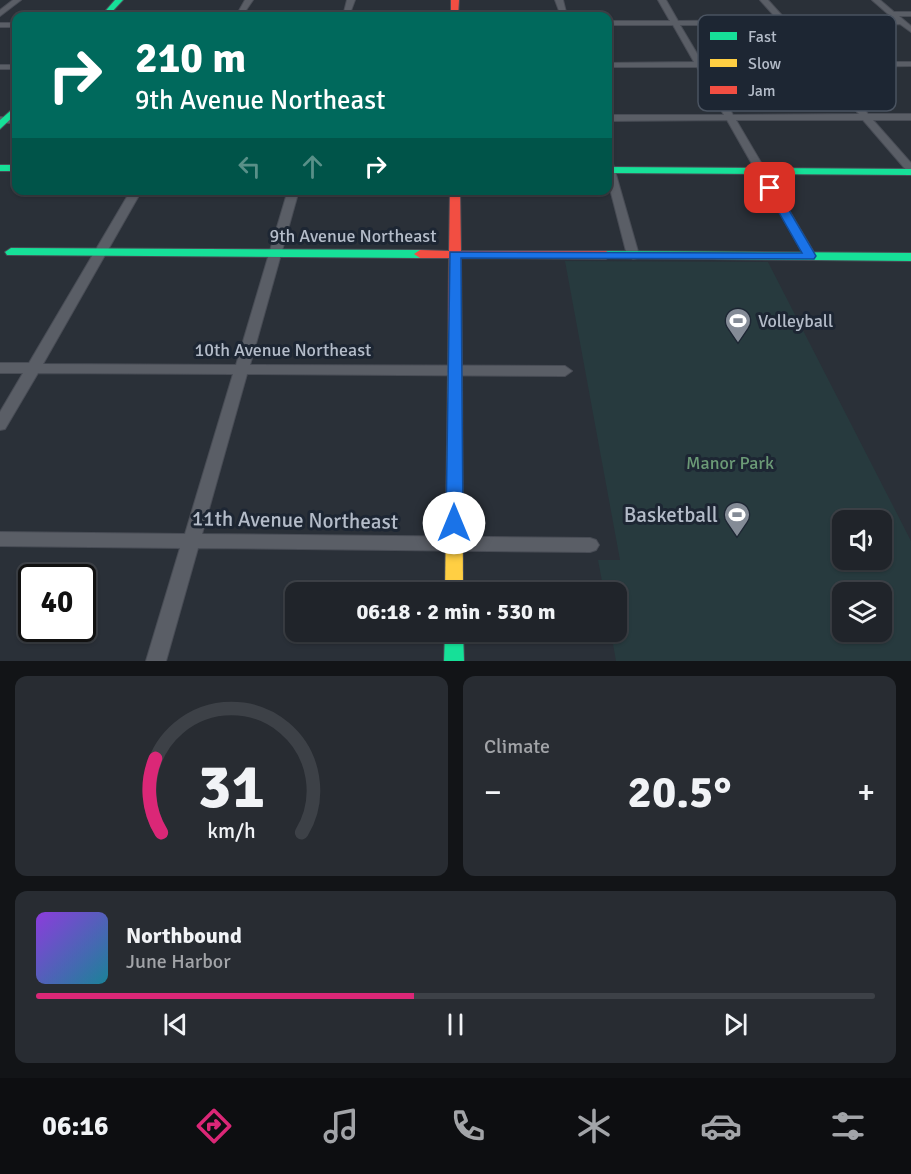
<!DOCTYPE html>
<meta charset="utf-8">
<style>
:root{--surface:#20242a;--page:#282c32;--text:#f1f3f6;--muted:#a2a4a8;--line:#3d4147;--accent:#db2777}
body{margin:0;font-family:Signika,sans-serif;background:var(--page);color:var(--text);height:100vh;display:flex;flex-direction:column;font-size:22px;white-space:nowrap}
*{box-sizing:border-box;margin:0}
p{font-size:20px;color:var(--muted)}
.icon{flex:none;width:33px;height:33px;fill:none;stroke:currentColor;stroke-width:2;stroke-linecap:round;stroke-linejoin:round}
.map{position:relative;height:661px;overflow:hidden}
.drawer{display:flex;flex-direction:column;gap:15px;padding:15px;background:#121417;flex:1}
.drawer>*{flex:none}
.banner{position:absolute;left:12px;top:12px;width:600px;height:183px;border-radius:12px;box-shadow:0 2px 4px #0004,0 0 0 2px var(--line);background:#00695c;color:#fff;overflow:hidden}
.controls{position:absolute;left:832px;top:510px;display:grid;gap:12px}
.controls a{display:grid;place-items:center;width:60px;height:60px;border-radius:12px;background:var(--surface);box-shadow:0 2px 4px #0004,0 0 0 2px var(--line);font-size:30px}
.speed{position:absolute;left:18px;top:564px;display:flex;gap:12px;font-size:30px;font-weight:700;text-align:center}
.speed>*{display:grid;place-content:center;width:78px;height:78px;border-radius:50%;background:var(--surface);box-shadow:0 2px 4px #0004,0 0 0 2px var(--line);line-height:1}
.speed .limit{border:3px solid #111;border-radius:9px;background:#fff;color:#111}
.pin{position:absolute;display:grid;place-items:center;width:51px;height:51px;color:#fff;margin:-26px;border-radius:12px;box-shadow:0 3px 9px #0006}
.me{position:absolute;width:66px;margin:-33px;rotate:0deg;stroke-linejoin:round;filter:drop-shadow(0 0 4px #0008)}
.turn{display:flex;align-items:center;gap:21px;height:126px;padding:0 24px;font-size:27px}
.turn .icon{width:78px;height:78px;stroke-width:2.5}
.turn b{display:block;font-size:42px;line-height:51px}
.lanes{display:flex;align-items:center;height:57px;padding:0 24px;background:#0003;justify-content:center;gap:30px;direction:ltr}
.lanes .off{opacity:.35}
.big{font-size:45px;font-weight:800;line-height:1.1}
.drawer .widget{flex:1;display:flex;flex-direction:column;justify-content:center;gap:9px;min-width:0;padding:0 21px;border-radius:12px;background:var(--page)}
.drawer .dial{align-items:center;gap:0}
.dial svg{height:156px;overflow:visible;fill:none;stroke:var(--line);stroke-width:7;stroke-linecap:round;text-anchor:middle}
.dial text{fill:var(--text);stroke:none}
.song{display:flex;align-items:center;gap:18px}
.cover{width:72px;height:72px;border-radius:9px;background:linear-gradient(135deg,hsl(270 70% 55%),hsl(190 70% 35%))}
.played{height:6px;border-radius:3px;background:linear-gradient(90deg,var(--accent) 45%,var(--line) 45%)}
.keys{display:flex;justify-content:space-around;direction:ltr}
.heat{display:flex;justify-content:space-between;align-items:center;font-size:33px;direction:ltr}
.drawer .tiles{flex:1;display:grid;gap:15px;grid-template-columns:1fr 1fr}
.widget:last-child{grid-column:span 2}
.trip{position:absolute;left:285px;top:582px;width:342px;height:60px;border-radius:12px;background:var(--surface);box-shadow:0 2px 4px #0004,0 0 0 2px var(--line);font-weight:800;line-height:60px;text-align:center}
.menu{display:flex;height:96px;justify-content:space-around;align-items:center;background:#0d0e11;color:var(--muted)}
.menu .icon{width:42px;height:42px}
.menu .current{color:var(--accent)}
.menu b{font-size:27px;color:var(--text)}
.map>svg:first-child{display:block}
.green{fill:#273a3e;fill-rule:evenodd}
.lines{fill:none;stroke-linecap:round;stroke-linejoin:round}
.street-casing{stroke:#484c55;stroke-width:2}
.fast-casing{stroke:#484c55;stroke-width:2}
.slow-casing{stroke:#484c55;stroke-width:2}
.jam-casing{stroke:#484c55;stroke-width:2}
.street{fill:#5a5e66;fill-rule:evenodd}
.fast{fill:#16e098;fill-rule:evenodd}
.slow{fill:#ffcf43;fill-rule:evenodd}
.jam{fill:#f24e42;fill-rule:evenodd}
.route{fill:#1a73e8;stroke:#114b97;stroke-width:1.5}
.labels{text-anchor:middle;stroke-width:6;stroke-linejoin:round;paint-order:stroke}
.street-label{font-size:18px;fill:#b4bcc9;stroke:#1d2633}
.poi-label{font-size:18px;fill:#b4bcc9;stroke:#1d2633;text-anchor:start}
.park-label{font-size:18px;fill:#6b9a76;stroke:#1d2633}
.near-poi-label{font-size:21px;fill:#b4bcc9;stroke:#1d2633;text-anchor:end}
.near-street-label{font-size:21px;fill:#b4bcc9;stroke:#1d2633}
.key{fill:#1d2633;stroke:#4a5360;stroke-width:1.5}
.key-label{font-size:16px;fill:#b4bcc9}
</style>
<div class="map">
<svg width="911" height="661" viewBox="0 0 911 661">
<rect width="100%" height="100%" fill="#2a3038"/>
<!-- green -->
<path class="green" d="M565,261L768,262L911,541V661H616L611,632H616V592H604L598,560H620ZM843,520H882V560H843ZM843,592H882V632H843Z"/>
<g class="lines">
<defs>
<path id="street" d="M13,0H21L0,16V10Z
M245,0H253L242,16H236Z
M347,0H355L349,16H343Z
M555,0H563L567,16H561Z
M658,0H666L678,21L778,20L760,0H768L786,20H895L872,0H880L894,12H911V16H899L911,26V32L900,24L789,25L822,62H911V66L827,67L868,114H911V120H873L911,163V172L907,171L863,120H736L816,256L810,260L806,259L727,120L608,121V115H724L697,67H608V63L694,62L673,25H608V21H670ZM680,25H781L813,62H702ZM705,67H818L859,114L733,115Z
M0,23H16V27H0Z
M0,65H16V69H0Z
M0,117H16V123H0Z
M608,161L613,164L639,255L637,258L633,259L627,255L608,181Z
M131,190H142L43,364L236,365L288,190H299L250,365L565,366L572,371L565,376L247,374L202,534L590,538L596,540L599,545L596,550L590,552L198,548L166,661H146L180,548L0,546V532L185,534L233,374L38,373L5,429L0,430V412L23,373H0V363H29Z"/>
<path id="fast" d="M115,0H123L108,16H101Z
M16,106V114L0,129V120Z
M0,165H16V171H0Z
M608,167L911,169V175L608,173Z
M11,248L420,250L426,254L420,258L7,255L5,252Z
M606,251L911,253V261L602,258L600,255L602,252Z
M445,632H463L464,661H444Z"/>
<path id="slow" d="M455,365L462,370L463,592H445L448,370Z"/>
<path id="jam" d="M451,0H459L458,16H451Z
M450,190H460L461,251H606L612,255L606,259L461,258L462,370L455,375L448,370L449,258H420L414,254L420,250L449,251Z"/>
</defs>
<!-- street casing -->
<use href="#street" class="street-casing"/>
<!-- fast casing -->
<use href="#fast" class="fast-casing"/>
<!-- slow casing -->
<use href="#slow" class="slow-casing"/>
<!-- jam casing -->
<use href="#jam" class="jam-casing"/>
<!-- street -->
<use href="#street" class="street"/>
<!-- fast -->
<use href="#fast" class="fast"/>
<!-- slow -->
<use href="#slow" class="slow"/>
<!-- jam -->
<use href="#jam" class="jam"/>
</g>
<!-- route -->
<path class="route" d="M770,185L776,188L816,256L814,259L461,258L463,523L461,528L454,530L448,528L446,523L450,252L802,253L765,188Z"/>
<!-- icons -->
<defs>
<symbol id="stadium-pin" viewBox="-11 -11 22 30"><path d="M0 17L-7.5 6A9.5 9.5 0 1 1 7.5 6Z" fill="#848b96" stroke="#1d2633"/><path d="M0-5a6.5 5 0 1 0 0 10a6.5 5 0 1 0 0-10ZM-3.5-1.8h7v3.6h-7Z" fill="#fff"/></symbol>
</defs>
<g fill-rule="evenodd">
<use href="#stadium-pin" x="723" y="306" width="30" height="40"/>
<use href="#stadium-pin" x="722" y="500" width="30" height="40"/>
</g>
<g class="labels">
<!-- street labels -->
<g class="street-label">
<text x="353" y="242">9th Avenue Northeast</text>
<text x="283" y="356">10th Avenue Northeast</text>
</g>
<!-- poi labels -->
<g class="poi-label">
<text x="758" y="327">Volleyball</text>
</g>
<!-- park labels -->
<g class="park-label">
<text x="730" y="469">Manor Park</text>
</g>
<!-- near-poi labels -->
<g class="near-poi-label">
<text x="718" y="522">Basketball</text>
</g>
<!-- near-street labels -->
<g class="near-street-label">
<text transform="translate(295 520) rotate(1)" y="7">11th Avenue Northeast</text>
</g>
</g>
<!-- legend -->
<rect x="698" y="15" width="198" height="96" rx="9" class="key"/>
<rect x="710" y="32" width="27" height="8" fill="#16e098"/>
<rect x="710" y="59" width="27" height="8" fill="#ffcf43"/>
<rect x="710" y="86" width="27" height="8" fill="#f24e42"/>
<g class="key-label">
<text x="748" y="42">Fast</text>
<text x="748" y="69">Slow</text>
<text x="748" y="96">Jam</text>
</g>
</svg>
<div class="controls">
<a><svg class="icon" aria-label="sound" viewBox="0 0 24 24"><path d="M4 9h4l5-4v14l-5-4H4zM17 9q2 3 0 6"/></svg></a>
<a><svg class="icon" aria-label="layers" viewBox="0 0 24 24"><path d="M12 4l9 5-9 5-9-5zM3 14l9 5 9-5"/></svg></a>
</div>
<div class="speed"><div class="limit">40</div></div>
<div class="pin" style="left:770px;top:188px;background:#d93025"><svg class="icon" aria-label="arrive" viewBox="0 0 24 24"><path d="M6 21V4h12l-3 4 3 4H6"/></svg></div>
<svg class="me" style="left:454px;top:523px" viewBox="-20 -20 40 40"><circle r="19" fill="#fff"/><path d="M0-13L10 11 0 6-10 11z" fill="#1a73e8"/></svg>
<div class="trip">06:18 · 2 min · 530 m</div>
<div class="banner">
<div class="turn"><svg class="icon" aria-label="right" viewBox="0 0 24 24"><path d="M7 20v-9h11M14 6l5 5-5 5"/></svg><div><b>210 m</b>9th Avenue Northeast</div></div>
<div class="lanes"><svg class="icon off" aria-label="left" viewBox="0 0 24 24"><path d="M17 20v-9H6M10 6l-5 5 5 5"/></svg><svg class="icon off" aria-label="ahead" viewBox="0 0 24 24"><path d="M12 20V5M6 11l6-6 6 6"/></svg><svg class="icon" aria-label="right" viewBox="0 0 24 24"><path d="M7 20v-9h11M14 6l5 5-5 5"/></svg></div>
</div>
</div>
<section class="drawer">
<div class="tiles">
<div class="widget dial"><svg viewBox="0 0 100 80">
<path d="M14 69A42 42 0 1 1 86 69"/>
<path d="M14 69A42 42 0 0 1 11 31" stroke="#db2777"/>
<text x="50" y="56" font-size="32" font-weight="700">31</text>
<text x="50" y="72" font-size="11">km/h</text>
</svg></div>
<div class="widget"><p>Climate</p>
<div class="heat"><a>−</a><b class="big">20.5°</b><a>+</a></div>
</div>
<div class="widget">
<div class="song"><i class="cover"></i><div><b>Northbound</b><p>June Harbor</p></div></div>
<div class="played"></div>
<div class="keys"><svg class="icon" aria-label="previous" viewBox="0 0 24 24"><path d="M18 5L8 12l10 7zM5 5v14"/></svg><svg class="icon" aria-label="pause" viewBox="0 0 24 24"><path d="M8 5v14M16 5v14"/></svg><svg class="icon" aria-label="next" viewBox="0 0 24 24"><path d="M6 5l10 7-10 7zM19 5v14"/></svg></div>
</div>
</div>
</section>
<nav class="menu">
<b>06:16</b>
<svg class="icon current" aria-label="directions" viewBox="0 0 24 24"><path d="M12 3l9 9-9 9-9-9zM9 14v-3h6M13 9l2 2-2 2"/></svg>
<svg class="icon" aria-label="music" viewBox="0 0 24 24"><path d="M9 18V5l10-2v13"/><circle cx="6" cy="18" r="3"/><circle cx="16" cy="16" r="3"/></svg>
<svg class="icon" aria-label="phone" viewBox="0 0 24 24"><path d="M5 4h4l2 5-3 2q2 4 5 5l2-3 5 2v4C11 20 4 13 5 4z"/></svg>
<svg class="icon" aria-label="climate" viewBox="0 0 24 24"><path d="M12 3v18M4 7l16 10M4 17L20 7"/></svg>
<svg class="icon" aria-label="car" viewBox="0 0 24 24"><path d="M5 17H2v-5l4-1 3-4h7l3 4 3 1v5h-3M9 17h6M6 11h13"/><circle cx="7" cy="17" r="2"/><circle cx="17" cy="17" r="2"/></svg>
<svg class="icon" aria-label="filters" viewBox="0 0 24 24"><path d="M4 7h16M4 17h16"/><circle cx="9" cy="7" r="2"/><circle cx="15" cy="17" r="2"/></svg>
</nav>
